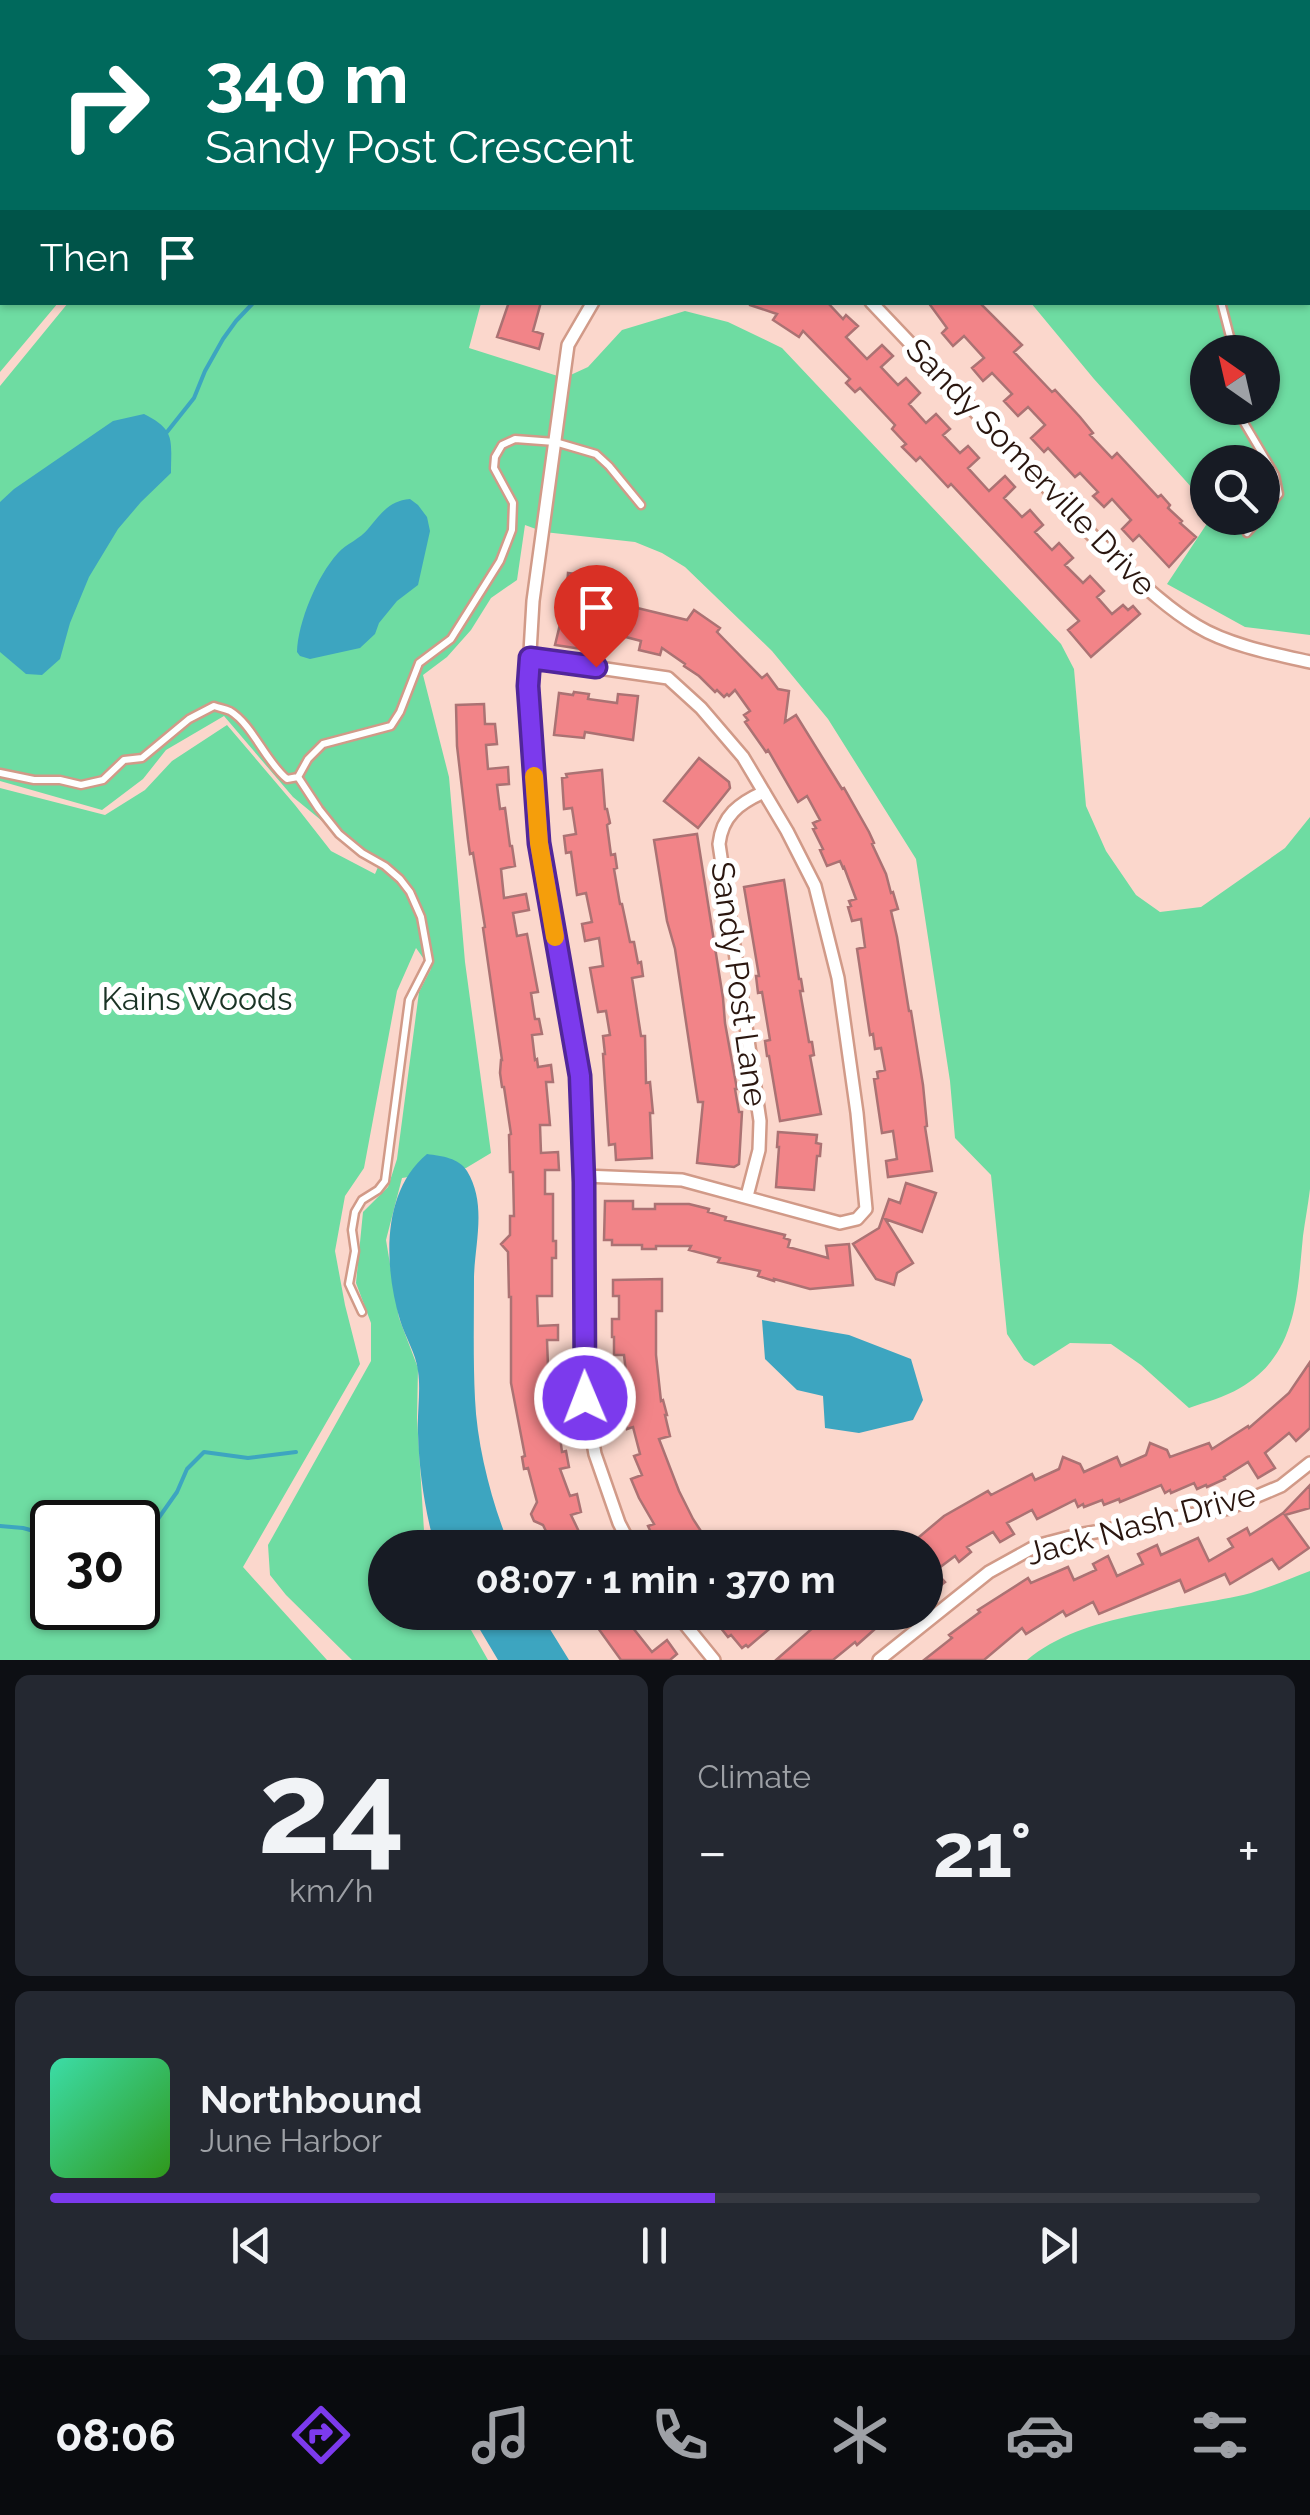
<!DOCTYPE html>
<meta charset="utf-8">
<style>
:root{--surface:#171b24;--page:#242831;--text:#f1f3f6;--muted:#9ea1a6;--line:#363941;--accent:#7c3aed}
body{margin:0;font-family:Raleway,sans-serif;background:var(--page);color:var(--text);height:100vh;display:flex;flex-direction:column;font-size:38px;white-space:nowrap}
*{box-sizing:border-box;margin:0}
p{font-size:32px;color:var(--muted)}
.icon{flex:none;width:55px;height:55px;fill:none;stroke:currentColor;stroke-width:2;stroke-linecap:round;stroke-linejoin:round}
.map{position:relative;height:1660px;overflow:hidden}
.panel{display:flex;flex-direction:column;gap:15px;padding:15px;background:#0d0f14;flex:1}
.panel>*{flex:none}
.banner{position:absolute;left:0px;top:0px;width:1310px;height:305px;box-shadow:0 2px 8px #0004;background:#00695c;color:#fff;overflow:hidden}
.needle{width:65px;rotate:326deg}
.fabs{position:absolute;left:1190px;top:335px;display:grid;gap:20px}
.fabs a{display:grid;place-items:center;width:90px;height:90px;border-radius:50%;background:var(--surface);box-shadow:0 2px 8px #0004;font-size:50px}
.speed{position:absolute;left:30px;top:1500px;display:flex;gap:20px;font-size:50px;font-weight:700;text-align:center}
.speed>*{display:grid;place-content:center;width:130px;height:130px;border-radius:50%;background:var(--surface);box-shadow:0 2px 8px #0004;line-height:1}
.speed .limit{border:5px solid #111;border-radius:15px;background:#fff;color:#111}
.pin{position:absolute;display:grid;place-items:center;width:85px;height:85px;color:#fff;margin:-102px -42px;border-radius:50% 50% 50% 0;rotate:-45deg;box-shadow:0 0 10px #0007}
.pin .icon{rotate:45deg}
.me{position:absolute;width:110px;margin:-55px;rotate:359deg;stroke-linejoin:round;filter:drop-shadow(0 0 8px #0008)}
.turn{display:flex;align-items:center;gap:35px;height:210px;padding:0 40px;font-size:45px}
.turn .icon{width:130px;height:130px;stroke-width:2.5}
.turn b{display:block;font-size:70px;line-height:85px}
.then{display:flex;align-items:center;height:95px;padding:0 40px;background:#0003;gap:20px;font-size:38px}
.big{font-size:75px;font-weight:700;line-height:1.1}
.panel .card{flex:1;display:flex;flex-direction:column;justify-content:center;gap:15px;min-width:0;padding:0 35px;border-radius:15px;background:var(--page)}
.panel .dial{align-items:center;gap:0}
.dial b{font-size:130px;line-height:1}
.song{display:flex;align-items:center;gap:30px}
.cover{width:120px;height:120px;border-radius:15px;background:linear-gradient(135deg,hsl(160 70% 55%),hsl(110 70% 35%))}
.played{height:10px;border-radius:5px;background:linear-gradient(90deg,var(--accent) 55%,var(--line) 55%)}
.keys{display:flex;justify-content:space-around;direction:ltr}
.heat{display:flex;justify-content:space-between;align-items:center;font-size:55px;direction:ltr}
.panel .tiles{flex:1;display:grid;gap:15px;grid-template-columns:1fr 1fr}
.card:last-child{grid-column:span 2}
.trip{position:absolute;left:368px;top:1530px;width:575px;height:100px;border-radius:50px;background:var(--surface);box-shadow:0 2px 8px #0004;font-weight:700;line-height:100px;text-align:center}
.tab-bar{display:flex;height:160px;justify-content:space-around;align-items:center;background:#090b0e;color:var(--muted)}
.tab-bar .icon{width:70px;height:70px}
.tab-bar .selected{color:var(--accent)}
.tab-bar b{font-size:45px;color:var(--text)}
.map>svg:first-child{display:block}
.green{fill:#6edca2;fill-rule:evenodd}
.water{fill:#3da5c0}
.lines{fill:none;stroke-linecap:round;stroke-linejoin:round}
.stream{stroke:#3da5c0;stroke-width:4}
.building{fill:#f28488;stroke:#ab7273;stroke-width:2.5}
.service-casing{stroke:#d19a88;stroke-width:11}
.minor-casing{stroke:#d19a88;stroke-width:16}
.service{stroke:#fff;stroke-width:6}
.minor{stroke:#fff;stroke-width:11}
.route-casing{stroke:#51269a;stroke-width:25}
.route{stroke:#7c3aed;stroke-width:18}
.slow{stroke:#f59e0b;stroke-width:18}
.labels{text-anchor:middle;stroke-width:10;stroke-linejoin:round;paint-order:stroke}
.street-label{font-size:32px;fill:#2a160f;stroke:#fff}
.park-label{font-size:32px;fill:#1a3325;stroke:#fff}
</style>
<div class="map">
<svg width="1310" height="1660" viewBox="0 0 1310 1660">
<rect width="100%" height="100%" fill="#fbd7cc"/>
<!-- green -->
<path class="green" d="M0,0H184V2H2V302L58,303L0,372Z
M331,0H1310V635L1245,627L1167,584L1208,522L1202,499L1094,379L1031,303L1308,302V2H331ZM1208,352H1262V408H1208ZM1208,462H1262V518H1208Z
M68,303H481L469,348L564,378L588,367L622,330L685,311L728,322L782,348L1061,644L1074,669L1086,806L1106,851L1136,895L1160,912L1201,907L1285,848L1310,817V1189C1308,1205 1305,1221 1303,1236C1297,1295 1298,1354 1240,1388C1225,1397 1206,1402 1189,1408L1141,1365L1111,1344L1070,1343L1034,1366L1024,1360L1007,1334L991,1175L955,1138L950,1081L916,859L828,719L772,651L685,567L662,553L635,542L544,532L525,525L517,580L491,598L471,630L447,657L423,675L449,777L465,962L491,1153L466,1168L402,1178L386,1240L399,1318L418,1368L417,1418L425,1547L385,1548V1612L458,1613L467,1623L488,1660H352L286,1595L270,1575L268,1545L371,1361V1323L356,1283L363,1212L388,1187L397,1159L419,992L431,969L416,948L397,991L364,1168L345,1196L335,1251L345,1305L360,1364L243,1567L327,1660H0V788L105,815L145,790L172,761L227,725L295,805L331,851L375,874L378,867L293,797L224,716L166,750L143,779L102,810L0,781V386ZM52,1522H138V1608H52Z
M1310,1571V1660H1027C1085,1612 1179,1611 1251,1593C1271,1587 1291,1578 1310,1571Z"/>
<!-- water -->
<path class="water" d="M144,414C176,430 171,440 171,473L141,502L118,529L89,577L70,623L60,659L42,675L26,674L0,652V502L14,489L113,421Z
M410,499L418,505L427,517L430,531L418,585L397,601L379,623L375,634L360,648L310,659L300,656L297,652C298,622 317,576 338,553C346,544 360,539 368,529C381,514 388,501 410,499Z
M427,1154C442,1156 459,1158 467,1171C487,1204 475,1242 474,1277C474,1317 473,1359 475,1399C477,1446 492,1504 510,1547H435C425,1511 419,1471 418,1433C417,1412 421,1391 418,1371C416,1353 405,1337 400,1320C384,1267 381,1192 427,1154Z
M762,1320L849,1335L911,1359L923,1400L913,1420L859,1433L825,1428L823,1396L797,1390L765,1359Z
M470,1613H540L569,1660H498Z"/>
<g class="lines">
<!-- stream -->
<path class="stream" d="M467,0V2
M167,432L194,398L205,371L223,339L236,321L254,302
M0,1526L23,1528L52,1536
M138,1531L148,1530L153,1526L177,1492L187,1469L204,1452L248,1458L296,1452"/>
</g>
<!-- building -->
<path class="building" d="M509,302H541L533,331L543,334L539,349L497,337Z
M750,302H827L843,319L846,315L858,326L846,337L867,359L882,345L893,356L881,367L898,385L906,378L920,393L909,404L926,423L936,414L950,429L943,435L960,453L968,446L979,458L968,468L989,491L1005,476L1015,487L1004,498L1022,517L1030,510L1043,525L1035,532L1052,550L1059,543L1073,558L1065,565L1083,583L1090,576L1104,591L1097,597L1112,614L1123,605L1128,610L1133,606L1140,614L1091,657L1068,630L1079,621L951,484L948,487L920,457L916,461L902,447L906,444L892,429L895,425L860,388L855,392L846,383L850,379L803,331L799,337L773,320L777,314L750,305Z
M928,302H979L1022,345L1014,352L1052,392L1055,390L1080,417L1093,433L1090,435L1112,458L1117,453L1158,497L1161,495L1170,505L1168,508L1182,521L1180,523L1196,537L1169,567L1139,535L1133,541L1122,529L1131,520L1112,499L1104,507L1093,496L1098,492L1080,473L1075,477L1048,448L1044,452L1031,438L1045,425L1028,407L1018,416L1004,401L1012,394L992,373L983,381L972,368L984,358L964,336L953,346L942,333L947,328Z
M568,573L611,578L605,632L602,631L601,642H596L595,651L555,645L562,616H565Z
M629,606L687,620L694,610L720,628L717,632L762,678L767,674L778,689L789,691L785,722L796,715L842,789L844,788L869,832L874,843L872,844L886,874L891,893L893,892L898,909L891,911L897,937L909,1011H911L923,1085L927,1126L925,1127L932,1171L888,1177L886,1161L897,1159L893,1131L882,1133L874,1079L878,1078L877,1072L885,1070L881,1048L875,1049L873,1034L870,1035L857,949L865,947L861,919L852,921L848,907L851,906L849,901L856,899L844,867L843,868L840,861L827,866L820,850L823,849L813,829L816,828L813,823L820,820L807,796L798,802L768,750L766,752L745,722L748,720L744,715L750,711L735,690L729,696L727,694L724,697L717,690L715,692L699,676L684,666L685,664L662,648L660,655L639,650L641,641L622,636Z
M574,692L589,694L588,699L617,703L618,694L638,696L633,740L585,732L584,738L554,735L559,693L573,695Z
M484,704L485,724H495L497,744L486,745L488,769L508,767L509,784L497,785L500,809L505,808L510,846H512L515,866L501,869L504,898L526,894L529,910L513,913L517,936L527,934L538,992L531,993L535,1019H539L542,1034L532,1035L535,1060L537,1059L538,1067L551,1065L553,1082H546L550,1125H540L541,1153L558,1152L559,1170H545V1194H553V1241H556V1258H552V1296H537L538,1326L558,1325V1340H547L548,1366L562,1365L563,1381L541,1382L546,1410L556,1408L562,1452L566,1451L569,1467L560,1469L570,1496L577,1494L581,1512L571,1515L582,1538L591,1534L598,1548H554L543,1525L534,1521L531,1514L537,1502L528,1468L524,1469L522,1457L525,1456L511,1383V1297H509L508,1252L501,1244L510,1235V1216H514L513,1172H510L509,1135L511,1134L504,1087H502L500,1073L501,1060H502L483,928L485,927L473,853L470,854L468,840L457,746L456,705Z
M699,758L729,782L730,788L698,828L664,801Z
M602,770L605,809H607L610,823L607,825L611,855L615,854L617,868L614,869L620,904H622L630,942H634L638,963L641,962L643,976L632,978L641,1036H645L646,1083L650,1082L653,1113H650L652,1158L616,1160L615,1144L609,1145L603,1054H605L603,1036L610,1035L606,1011L598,1012L590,968L603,966L599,938L585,941L582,924L592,922L586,893L577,895L571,852L566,853L564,836L576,834L572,808L564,809L562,778L567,777L566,774Z
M697,834L723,998L725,1023L737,1089H735L739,1112H742L739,1164L734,1167L697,1163L703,1102H698L675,949L667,921L654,840Z
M784,880L799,979H801L803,991H800L809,1042H812L814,1055L810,1056L821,1114L780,1121L769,1056H767L765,1041L770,1040L762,992L758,993L756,976H759L744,887Z
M778,1132L817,1135L816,1143L821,1144L820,1156H817L814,1190L776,1187L779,1147H777Z
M906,1183L936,1193L922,1232L885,1219L913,1263L897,1273L894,1285L876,1279L853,1244L879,1228L889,1199L900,1203Z
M605,1201H633V1209H655V1204H689L709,1209L708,1212L726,1217L725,1220L785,1235L784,1238L790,1240L788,1247L828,1258L826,1246L849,1244L853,1285L810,1289L774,1279V1281L758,1276L760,1271L718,1262L720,1258L689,1250L691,1246H656V1249H642V1245H612V1240H604Z
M662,1279V1311H656V1355L661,1401L663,1400L667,1415H665L670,1436L659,1439L679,1491L693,1519L712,1548H674L667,1537L656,1543L648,1526L654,1524L639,1498L631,1479L642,1475L634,1456L640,1454L633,1427L627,1429L626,1423L623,1424L617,1401L611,1402L609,1384L627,1381L624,1355H614V1337H612V1319H619V1296H613V1280Z
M1310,1362V1428L1296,1441L1289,1433L1265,1453L1275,1468L1258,1478L1248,1462L1224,1477L1225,1479L1207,1487L1206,1485L1197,1489L1194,1483L1171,1493L1170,1490L1165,1493L1161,1485L1120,1502L1119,1499L1104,1505L1102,1500L1084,1507L1083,1504L1078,1507L1075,1500L1037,1519L1032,1510L1007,1523L1014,1534L1000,1542L993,1532L967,1547L971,1552L959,1562L955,1556L935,1571L945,1582L932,1592L925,1584V1548H906L944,1516L988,1491L991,1495L1032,1474L1035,1480L1059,1469L1063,1457L1080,1464L1084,1472L1117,1457L1121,1466L1146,1455L1150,1443L1167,1450L1170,1457L1209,1443L1212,1449L1248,1426L1249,1428L1289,1393Z
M1310,1485V1508L1285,1515L1309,1548L1279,1569L1272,1559L1230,1584L1225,1574L1185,1592L1180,1580L1099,1614L1093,1602L1066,1616L1063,1611L1026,1634L1022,1628L984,1660H924L952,1638L949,1635L980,1612L978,1610L1028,1578L1031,1583L1068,1567L1074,1580L1096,1570L1093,1564L1108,1556L1117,1576L1143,1564L1138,1554L1157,1545L1161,1555L1198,1538L1209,1561L1233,1547L1228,1539L1247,1528L1250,1535L1283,1513Z
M596,1612H637L643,1621L633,1628L652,1652L667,1640L677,1654L670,1660H621L590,1617Z
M708,1612H764L774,1625L748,1647L746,1645L742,1648L731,1635L728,1637Z
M831,1612H894L857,1645L855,1642L833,1660H776Z"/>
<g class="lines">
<defs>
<path id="service" d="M340,2V0
M576,2V0
M1221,302L1234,352
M1240,408V416L1275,475L1279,494L1262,515
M1247,533L1260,518
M0,773L34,780H60L81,785L103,780L124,760L142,758L189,719L214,706C220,708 225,709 230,711C253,725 265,761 287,779L298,777
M362,1312L349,1284L355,1251L352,1230L355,1212L362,1200L378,1190L385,1181L409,1000L429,961L421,917L410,892L400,879L385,866L362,853L339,834L319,809L298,777L308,759L323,744L391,726L400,712L419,663L451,639L500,561L512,530L513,503L494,468L495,457L502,445L515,439L555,442L596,454L609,466L641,505"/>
<path id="minor" d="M593,302L568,345L533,601L528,686L539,843L579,1076L584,1182L585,1398L595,1454L619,1523L632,1548
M871,302L1111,555C1138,580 1165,607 1197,626C1228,645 1274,654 1310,662
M530,658L668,678L701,708L743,757L787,831L815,886L838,978L857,1113L866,1209L857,1219L840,1223L682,1180L584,1176
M747,1196L759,1150L760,1121L719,844C722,816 739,803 764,792
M675,1612L714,1660
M879,1660L989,1572L1036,1546L1078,1535L1229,1508L1281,1486L1310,1463"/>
</defs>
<!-- service casing -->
<use href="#service" class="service-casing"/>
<!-- minor casing -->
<use href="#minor" class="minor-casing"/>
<!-- service -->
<use href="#service" class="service"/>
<!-- minor -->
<use href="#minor" class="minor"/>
</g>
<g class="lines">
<defs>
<path id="route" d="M585,1398L584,1182L580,1076L539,843L528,686L530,658L596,667"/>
</defs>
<!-- route casing -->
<use href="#route" class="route-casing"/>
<!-- route -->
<use href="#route" class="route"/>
<!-- slow -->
<path class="slow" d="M534,776L539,843L555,937"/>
</g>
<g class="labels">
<!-- street labels -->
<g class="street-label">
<text transform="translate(1031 467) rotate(46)" y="11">Sandy Somerville Drive</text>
<text transform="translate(739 984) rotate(82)" y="11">Sandy Post Lane</text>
<text transform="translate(1141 1524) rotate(-15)" y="11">Jack Nash Drive</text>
</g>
<!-- park labels -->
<g class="park-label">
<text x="197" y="1010">Kains Woods</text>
</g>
</g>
</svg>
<div class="fabs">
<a><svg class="needle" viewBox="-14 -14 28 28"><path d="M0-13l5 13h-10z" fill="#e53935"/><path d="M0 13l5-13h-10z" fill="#9ea1a6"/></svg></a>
<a><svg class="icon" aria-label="search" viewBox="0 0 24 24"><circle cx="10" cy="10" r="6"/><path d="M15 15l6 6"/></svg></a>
</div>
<div class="speed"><div class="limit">30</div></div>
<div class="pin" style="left:596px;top:667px;background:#d93025"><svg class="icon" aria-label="arrive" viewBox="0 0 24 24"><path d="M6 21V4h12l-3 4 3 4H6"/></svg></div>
<svg class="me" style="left:585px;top:1398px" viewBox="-20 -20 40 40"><circle r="17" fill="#7c3aed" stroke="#fff" stroke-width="3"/><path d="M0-11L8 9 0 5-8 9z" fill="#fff"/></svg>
<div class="trip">08:07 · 1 min · 370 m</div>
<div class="banner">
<div class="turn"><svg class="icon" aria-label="right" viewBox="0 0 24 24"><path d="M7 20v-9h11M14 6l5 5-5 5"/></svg><div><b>340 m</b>Sandy Post Crescent</div></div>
<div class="then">Then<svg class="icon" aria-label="arrive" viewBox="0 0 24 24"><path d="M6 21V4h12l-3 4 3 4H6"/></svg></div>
</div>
</div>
<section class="panel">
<div class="tiles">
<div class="card dial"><b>24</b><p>km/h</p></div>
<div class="card"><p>Climate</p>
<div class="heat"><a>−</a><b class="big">21°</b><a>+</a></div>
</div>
<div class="card">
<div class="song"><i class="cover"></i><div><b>Northbound</b><p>June Harbor</p></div></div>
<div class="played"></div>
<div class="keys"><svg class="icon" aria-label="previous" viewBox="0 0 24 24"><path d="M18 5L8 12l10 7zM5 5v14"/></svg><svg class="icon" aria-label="pause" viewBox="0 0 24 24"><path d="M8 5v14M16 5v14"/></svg><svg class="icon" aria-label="next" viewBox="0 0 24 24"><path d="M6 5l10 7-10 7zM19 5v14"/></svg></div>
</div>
</div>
</section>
<nav class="tab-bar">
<b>08:06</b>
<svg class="icon selected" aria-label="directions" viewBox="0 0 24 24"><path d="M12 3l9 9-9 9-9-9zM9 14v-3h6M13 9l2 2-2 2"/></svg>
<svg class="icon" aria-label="music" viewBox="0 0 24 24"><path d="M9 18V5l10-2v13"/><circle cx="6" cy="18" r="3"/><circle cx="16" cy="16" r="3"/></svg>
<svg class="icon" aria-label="phone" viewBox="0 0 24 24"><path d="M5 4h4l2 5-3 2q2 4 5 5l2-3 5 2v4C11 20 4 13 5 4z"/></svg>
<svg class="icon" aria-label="climate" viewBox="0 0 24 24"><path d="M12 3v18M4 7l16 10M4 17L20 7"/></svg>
<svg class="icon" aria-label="car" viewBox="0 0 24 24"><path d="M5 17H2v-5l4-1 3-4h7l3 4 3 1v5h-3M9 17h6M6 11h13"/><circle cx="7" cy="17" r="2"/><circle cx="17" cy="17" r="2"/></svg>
<svg class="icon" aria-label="filters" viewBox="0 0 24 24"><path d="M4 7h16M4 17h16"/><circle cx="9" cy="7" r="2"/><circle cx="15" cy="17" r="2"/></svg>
</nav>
